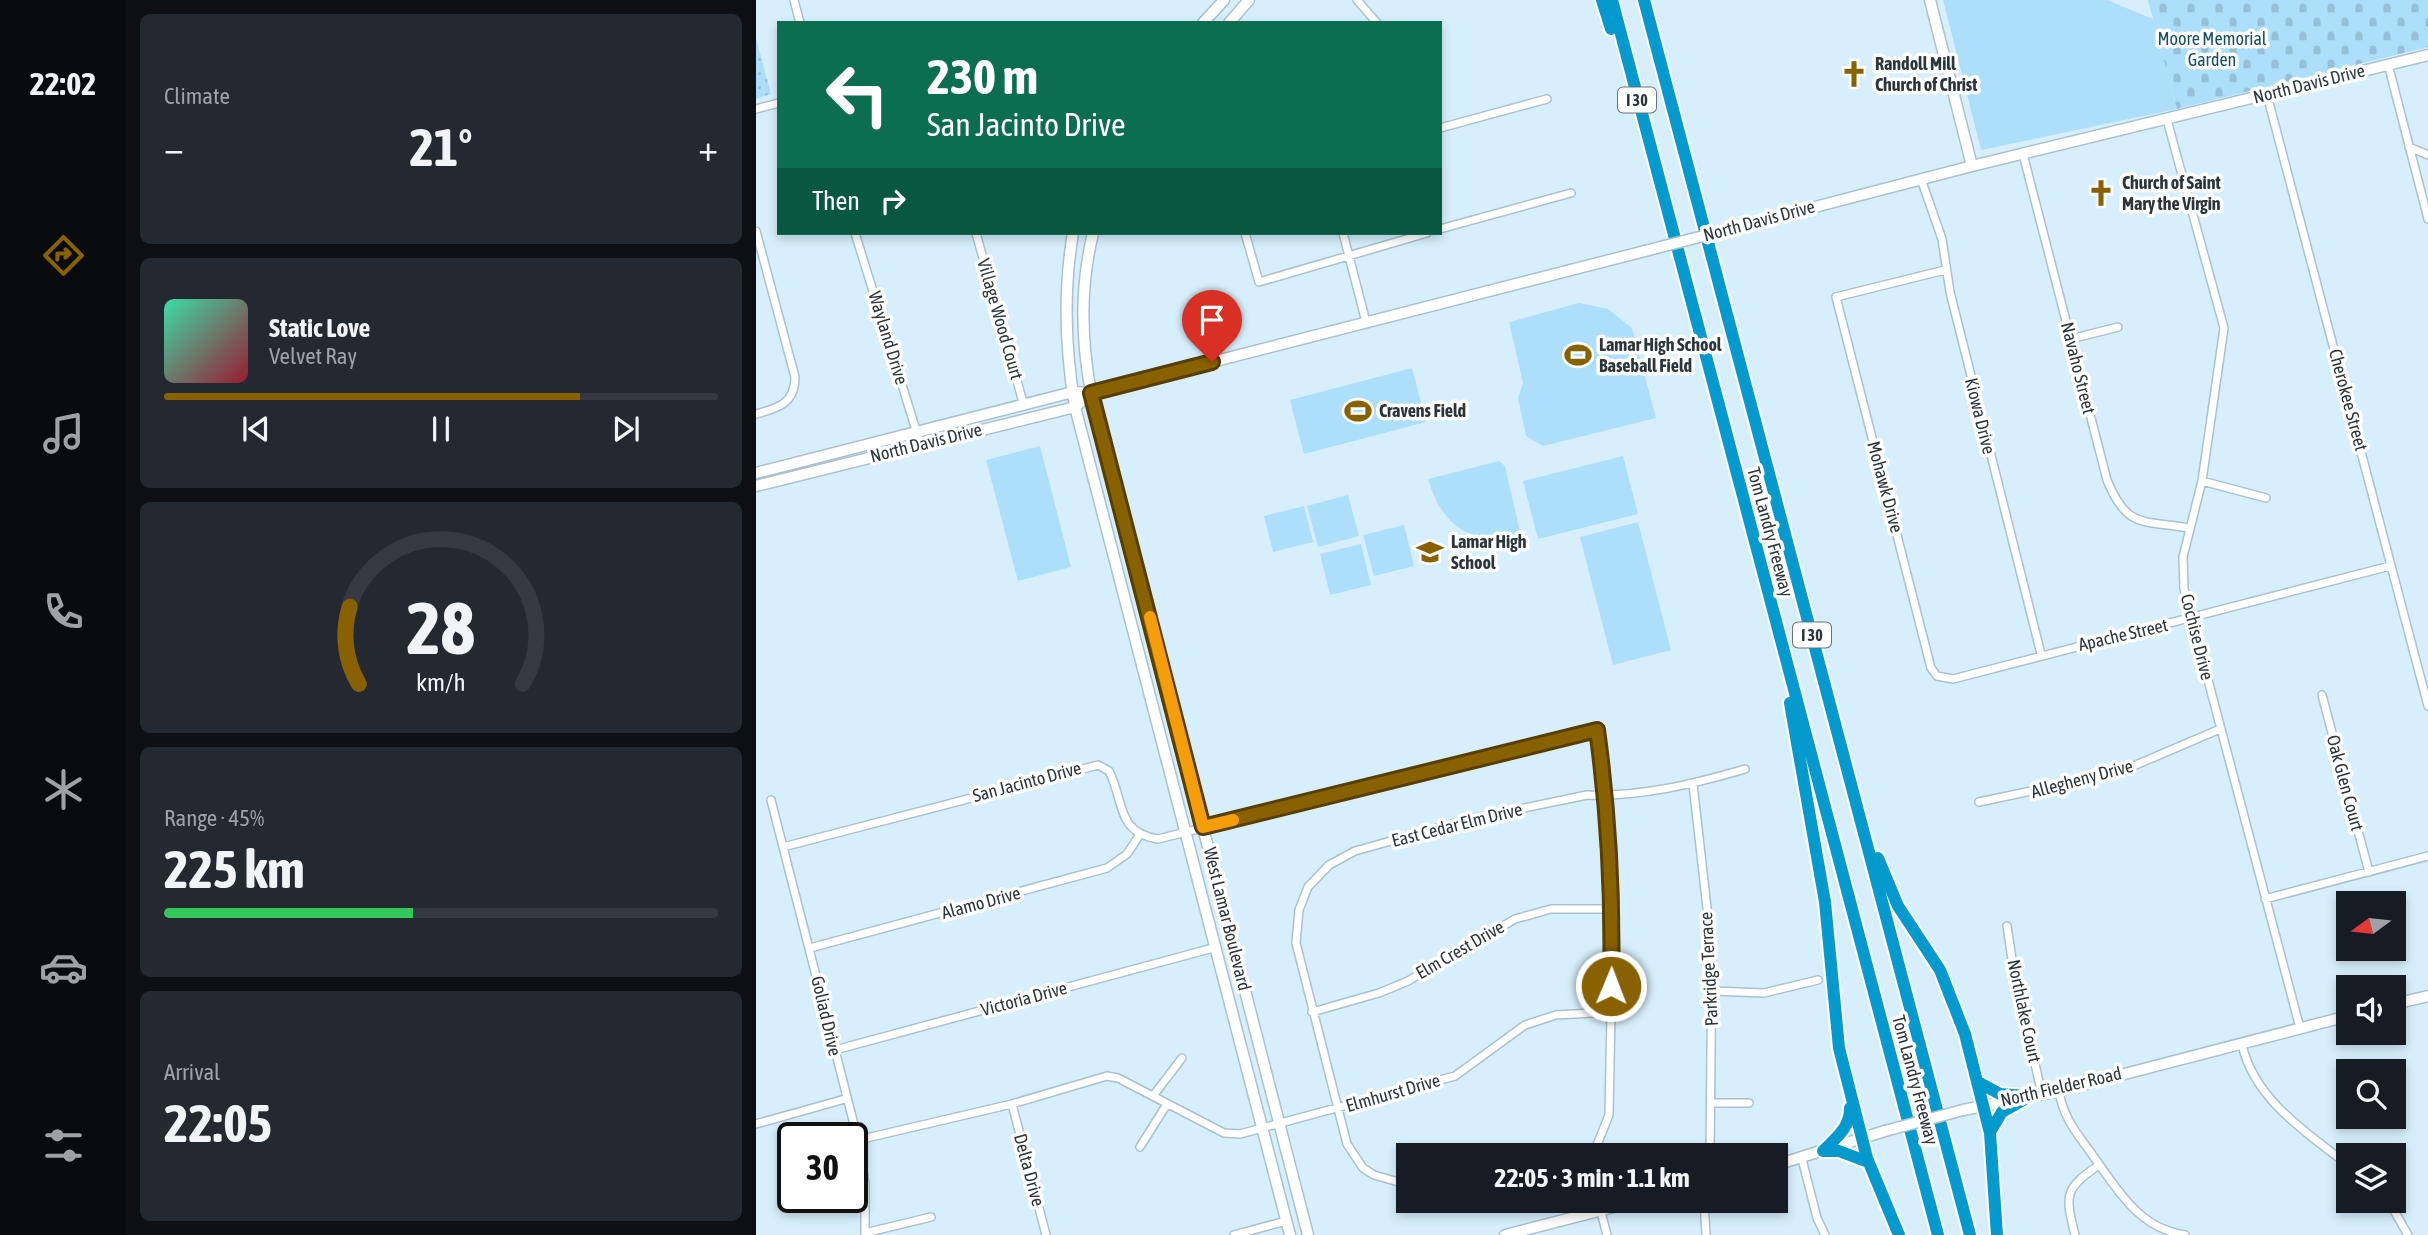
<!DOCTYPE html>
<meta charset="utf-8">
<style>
:root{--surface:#171b24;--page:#242831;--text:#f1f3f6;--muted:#9ea1a6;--line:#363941;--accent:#886100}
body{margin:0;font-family:"Asap Condensed",sans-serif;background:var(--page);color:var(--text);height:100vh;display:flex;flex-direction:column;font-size:26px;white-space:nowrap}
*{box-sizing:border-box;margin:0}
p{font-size:23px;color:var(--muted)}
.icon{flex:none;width:38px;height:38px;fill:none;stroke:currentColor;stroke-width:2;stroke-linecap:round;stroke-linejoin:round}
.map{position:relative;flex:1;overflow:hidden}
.details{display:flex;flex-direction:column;gap:14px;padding:14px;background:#0d0f14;width:630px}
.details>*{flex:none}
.banner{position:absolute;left:21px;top:21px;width:665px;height:214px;border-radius:0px;box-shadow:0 4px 10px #0003;background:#0b6e4f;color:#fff;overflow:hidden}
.needle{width:46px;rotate:255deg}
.controls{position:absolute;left:1580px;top:891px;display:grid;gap:14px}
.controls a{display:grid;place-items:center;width:70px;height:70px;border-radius:0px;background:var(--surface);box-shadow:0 4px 10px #0003;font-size:35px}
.speed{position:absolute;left:21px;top:1122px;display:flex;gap:14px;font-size:35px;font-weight:700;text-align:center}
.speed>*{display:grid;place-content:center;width:91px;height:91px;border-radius:50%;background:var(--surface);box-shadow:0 4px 10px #0003;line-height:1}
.speed .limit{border:4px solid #111;border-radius:10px;background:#fff;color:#111}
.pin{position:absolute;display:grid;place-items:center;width:60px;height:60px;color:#fff;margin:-72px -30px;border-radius:50% 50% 50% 0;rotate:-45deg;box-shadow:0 0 7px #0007}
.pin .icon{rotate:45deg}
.me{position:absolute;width:77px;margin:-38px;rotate:1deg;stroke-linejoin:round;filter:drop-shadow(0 0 5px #0008)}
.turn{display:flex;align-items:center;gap:24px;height:147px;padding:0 35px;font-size:32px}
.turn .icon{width:91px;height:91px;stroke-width:2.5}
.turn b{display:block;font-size:49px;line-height:60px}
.then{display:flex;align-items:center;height:66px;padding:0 35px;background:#0003;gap:14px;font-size:26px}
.big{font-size:52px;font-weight:700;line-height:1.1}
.details .tile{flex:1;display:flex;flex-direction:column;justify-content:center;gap:10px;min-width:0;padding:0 24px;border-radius:10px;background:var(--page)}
.details .dial{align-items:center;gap:0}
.dial svg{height:182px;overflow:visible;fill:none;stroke:var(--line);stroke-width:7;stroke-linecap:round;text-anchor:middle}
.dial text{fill:var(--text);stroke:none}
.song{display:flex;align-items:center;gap:21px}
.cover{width:84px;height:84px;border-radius:10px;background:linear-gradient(135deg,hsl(160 70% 55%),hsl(350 70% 35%))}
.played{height:7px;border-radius:4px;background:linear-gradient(90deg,var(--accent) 75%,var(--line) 75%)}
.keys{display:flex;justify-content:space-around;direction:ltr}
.heat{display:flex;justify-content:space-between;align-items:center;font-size:38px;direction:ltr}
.charge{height:10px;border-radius:5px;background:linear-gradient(90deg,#34c759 45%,var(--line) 0)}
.trip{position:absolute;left:640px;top:1143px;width:392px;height:70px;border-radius:0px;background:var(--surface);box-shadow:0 4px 10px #0003;font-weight:700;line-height:70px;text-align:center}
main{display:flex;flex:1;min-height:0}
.dock{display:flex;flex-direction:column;width:126px;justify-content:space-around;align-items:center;background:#090b0e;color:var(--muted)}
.dock .icon{width:49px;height:49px}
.dock .active{color:var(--accent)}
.dock b{font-size:32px;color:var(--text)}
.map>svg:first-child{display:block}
.grass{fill:#addffa}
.cemetery{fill:url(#cemetery-stones)}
.park{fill:url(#park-dots)}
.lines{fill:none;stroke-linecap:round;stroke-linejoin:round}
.street-casing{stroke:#aac1ce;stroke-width:10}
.secondary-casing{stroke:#aac1ce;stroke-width:13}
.highway-casing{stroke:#fff;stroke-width:16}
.street{stroke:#fff;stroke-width:7}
.secondary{stroke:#fff;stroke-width:10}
.highway{stroke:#049acd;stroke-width:12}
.secondary-bridge-casing{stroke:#aac1ce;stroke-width:13;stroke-linecap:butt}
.secondary-bridge{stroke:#fff;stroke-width:10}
.route-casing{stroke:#583f00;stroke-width:18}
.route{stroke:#886100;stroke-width:12}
.slow{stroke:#f59e0b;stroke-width:12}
.labels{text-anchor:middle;stroke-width:7;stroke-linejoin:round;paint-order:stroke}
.shield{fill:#fff;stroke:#6b7275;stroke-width:2}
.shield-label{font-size:16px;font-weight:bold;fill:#2c353a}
.park-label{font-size:18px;fill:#144f67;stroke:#fff}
.poi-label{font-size:18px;font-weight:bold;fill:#2c353a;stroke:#fff;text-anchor:start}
.street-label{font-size:18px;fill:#2c353a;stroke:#fff}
</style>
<main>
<nav class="dock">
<b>22:02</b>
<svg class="icon active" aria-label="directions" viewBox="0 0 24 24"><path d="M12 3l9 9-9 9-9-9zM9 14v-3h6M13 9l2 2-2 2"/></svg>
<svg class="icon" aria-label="music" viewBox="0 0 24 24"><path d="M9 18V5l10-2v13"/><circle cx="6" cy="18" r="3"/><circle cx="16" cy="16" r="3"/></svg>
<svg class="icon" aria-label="phone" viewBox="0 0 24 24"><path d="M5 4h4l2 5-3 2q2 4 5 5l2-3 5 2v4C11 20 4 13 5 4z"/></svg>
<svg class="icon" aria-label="climate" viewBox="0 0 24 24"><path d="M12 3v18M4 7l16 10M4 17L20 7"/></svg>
<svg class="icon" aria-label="car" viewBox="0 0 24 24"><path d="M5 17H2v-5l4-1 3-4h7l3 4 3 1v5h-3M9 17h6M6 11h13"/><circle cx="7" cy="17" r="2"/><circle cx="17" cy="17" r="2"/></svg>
<svg class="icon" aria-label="filters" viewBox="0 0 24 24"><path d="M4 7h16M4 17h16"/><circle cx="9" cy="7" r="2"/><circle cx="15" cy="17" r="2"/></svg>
</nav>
<section class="details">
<div class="tile"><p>Climate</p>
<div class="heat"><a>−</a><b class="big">21°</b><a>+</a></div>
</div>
<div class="tile">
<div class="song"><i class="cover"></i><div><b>Static Love</b><p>Velvet Ray</p></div></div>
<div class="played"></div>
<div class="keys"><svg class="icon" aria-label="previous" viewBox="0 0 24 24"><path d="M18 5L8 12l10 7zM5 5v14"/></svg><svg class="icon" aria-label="pause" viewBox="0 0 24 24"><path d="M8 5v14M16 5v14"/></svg><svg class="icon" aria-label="next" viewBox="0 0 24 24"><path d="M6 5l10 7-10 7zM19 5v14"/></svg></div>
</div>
<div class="tile dial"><svg viewBox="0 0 100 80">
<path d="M14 69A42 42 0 1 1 86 69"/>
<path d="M14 69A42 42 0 0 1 10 35" stroke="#886100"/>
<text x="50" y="56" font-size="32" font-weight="700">28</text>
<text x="50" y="72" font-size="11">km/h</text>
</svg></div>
<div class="tile"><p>Range · 45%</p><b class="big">225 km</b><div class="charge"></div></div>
<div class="tile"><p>Arrival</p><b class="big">22:05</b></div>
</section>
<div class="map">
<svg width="1672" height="1235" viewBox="0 0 1672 1235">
<defs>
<pattern id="cemetery-stones" width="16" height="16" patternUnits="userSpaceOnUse" patternTransform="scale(1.75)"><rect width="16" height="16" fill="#addffa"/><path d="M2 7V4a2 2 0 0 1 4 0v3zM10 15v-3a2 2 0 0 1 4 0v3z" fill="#95c0d7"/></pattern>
<pattern id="park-dots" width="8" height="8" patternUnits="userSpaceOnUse" patternTransform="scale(1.75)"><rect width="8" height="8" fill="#addffa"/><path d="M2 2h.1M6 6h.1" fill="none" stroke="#95c0d7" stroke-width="1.8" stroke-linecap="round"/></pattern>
</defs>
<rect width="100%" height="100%" fill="#d7effc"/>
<!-- grass -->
<path class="grass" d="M1187,0H1351L1397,19L1421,109L1225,150Z
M823,303L852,309L876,328L900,418L787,446L770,436L762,398L767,383L753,322Z
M656,368L670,422L548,454L534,400Z
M284,446L315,567L262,581L230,460Z
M867,456L882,514L782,539L767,481Z
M743,461L749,466L765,536C716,546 686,527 672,479Z
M592,495L603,536L562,547L551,506Z
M548,506L557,542L517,552L508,516Z
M882,522L915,650L857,665L824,537Z
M648,525L658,566L618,576L607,535Z
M605,544L615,585L574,595L564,554Z"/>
<!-- cemetery -->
<path class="cemetery" d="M1392,0H1672V47L1421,109Z"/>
<!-- park -->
<path class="park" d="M0,38L15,94L0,99Z"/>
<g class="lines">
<defs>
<path id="street" d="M38,0L44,23
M601,0L621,23
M1632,64L1672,219
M1511,95L1672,706
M0,109L23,103
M1411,120L1468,328L1446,481L1427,557L1428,589L1544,1028
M684,128L791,99
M1653,147L1672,155
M1267,154L1351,480C1371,529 1386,520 1433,528
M1165,179L1186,239L1194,292L1285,654
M684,229L815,193
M0,231L39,377C39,403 23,408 0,414
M99,233L164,443
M220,233L268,406
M489,233L503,282L671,233
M587,233L610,322
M1189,270L1080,297L1175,668L1181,676L1197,679L1634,566
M1315,339L1362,327
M1446,481L1510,498
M1566,695L1613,872
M937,784L956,952L954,1155
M15,800L102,1140L109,1184V1235
M1223,802L1361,773L1464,729
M27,847L342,765L353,771C369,803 360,832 402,839L841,730L851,795L857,909L853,1115L837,1155
M1509,899L1672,856
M1251,926L1259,979L1286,1094
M54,948L351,868L371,854L383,836
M957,991L1008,993L1062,980
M556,1012L623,993L652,981L759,919L795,909H857
M1486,1045C1499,1100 1550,1132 1592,1165
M79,1050L457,948
M1303,1091C1307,1117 1320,1132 1335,1153C1361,1188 1381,1228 1429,1235
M397,1096L426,1058
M955,1103H993
M256,1104L290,1235
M0,1124L89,1099
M102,1140L256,1104L351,1076L362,1078L468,1133L484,1134L699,1076L769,1025L800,1015L855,1012
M384,1147L411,1104
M790,1155L809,1151L829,1155
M1046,1159L1061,1218L1069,1235
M653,1185L618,1175L607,1168L591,1144L540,943L543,910L552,887L573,865L599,851L710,820L831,795C884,797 938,784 989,769
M842,1200L851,1235
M948,1200L950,1235
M1632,1200L1652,1235
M109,1233L175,1217
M478,1235L530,1221
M1319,1235C1309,1195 1308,1189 1343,1165"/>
<path id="secondary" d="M1174,0L1216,166
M447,23L468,0
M473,23L493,0
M986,226L1216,166L1672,55
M317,233C307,292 309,348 319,407L534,1235
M337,233C324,287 325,338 335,393L552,1235
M0,473L317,392L335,393L889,251
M0,486L319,407L335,393
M1638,1004L1672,996
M1207,1110L1303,1091L1592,1016
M1020,1165L1129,1131
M749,1235L885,1200"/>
<path id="highway" d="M846,0L855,29
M856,0L1182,1235
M888,0L1214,1235
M1034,703L1069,902L1083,1048L1111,1158L1143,1235
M1122,858L1142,906L1184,970L1209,1034L1234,1133L1241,1235
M1222,1082L1244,1094L1270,1096
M1234,1132L1246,1112L1274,1096
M1067,1151C1080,1138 1094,1128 1094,1108
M1067,1151H1083L1112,1162"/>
</defs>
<!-- street casing -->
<use href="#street" class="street-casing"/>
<!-- secondary casing -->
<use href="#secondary" class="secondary-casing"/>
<!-- highway casing -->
<use href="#highway" class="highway-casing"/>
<!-- street -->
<use href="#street" class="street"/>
<!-- secondary -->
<use href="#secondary" class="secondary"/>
<!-- highway -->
<use href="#highway" class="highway"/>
<defs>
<path id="secondary-bridge" d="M889,251L986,226
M1129,1131L1207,1110"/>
</defs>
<!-- secondary-bridge casing -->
<use href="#secondary-bridge" class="secondary-bridge-casing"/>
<!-- secondary-bridge -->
<use href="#secondary-bridge" class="secondary-bridge"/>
</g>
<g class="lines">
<defs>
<path id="route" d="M456,362L335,393L447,827L841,730C853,816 857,900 855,986"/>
</defs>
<!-- route casing -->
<use href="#route" class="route-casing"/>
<!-- route -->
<use href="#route" class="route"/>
<!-- slow -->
<path class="slow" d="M394,617L447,827L477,820"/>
</g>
<!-- icons -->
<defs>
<symbol id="church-bare" viewBox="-9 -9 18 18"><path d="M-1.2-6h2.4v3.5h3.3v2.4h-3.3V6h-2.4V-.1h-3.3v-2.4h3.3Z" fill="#886100" stroke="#fff" stroke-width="2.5" paint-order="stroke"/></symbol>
<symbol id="stadium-bare" viewBox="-9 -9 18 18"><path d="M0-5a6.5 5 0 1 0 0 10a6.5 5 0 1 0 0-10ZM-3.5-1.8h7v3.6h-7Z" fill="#886100" stroke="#fff" stroke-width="2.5" paint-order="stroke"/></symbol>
<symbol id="school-bare" viewBox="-9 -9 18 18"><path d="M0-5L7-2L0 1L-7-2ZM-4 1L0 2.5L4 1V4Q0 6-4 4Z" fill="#886100" stroke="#fff" stroke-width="2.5" paint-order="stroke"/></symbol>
</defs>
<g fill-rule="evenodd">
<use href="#church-bare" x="1079" y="55" width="38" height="38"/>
<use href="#church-bare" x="1326" y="174" width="38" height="38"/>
<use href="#stadium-bare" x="803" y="336" width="38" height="38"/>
<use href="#stadium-bare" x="583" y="392" width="38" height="38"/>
<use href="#school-bare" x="655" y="533" width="38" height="38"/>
</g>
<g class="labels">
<!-- shield labels -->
<g class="shield">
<rect x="862" y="87.5" width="38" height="25" rx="5"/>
<rect x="1037" y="622.5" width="38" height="25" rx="5"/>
</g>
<g class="shield-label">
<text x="881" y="106">I 30</text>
<text x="1056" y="641">I 30</text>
</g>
<!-- park labels -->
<g class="park-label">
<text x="1456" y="45">Moore Memorial<tspan x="1456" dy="21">Garden</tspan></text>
</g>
<!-- poi labels -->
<g class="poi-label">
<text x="1119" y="70">Randoll Mill<tspan x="1119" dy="21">Church of Christ</tspan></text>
<text x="1366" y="189">Church of Saint<tspan x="1366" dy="21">Mary the Virgin</tspan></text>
<text x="843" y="351">Lamar High School<tspan x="843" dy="21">Baseball Field</tspan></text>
<text x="623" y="417">Cravens Field</text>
<text x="695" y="548">Lamar High<tspan x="695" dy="21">School</tspan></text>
</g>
<!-- street labels -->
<g class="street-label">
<text transform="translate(1553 84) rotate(-14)" y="6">North Davis Drive</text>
<text transform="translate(1003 221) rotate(-15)" y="6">North Davis Drive</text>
<text transform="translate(244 319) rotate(74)" y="6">Village Wood Court</text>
<text transform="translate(132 338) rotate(73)" y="6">Wayland Drive</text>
<text transform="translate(1322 368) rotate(76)" y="6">Navaho Street</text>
<text transform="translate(1592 400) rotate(75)" y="6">Cherokee Street</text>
<text transform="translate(1224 416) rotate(76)" y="6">Kiowa Drive</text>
<text transform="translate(170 443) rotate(-14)" y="6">North Davis Drive</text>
<text transform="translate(1129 487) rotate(75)" y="6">Mohawk Drive</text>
<text transform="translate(1014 532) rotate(75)" y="6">Tom Landry Freeway</text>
<text transform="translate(1367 635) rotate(-13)" y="6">Apache Street</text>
<text transform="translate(1441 637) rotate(76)" y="6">Cochise Drive</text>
<text transform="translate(1326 779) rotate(-15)" y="6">Allegheny Drive</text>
<text transform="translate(271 782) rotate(-15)" y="6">San Jacinto Drive</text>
<text transform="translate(1589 783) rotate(75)" y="6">Oak Glen Court</text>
<text transform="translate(701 825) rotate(-14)" y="6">East Cedar Elm Drive</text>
<text transform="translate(225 903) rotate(-15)" y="6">Alamo Drive</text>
<text transform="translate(471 919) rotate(76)" y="6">West Lamar Boulevard</text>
<text transform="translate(704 950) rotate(-30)" y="6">Elm Crest Drive</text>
<text transform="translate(953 969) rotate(-93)" y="6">Parkridge Terrace</text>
<text transform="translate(268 999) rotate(-15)" y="6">Victoria Drive</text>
<text transform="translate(1268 1011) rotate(78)" y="6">Northlake Court</text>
<text transform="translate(70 1016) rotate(77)" y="6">Goliad Drive</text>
<text transform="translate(1159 1080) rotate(75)" y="6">Tom Landry Freeway</text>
<text transform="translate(1305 1087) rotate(-13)" y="6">North Fielder Road</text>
<text transform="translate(637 1093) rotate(-16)" y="6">Elmhurst Drive</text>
<text transform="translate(273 1170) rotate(75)" y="6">Delta Drive</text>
</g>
</g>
</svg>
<div class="controls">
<a><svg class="needle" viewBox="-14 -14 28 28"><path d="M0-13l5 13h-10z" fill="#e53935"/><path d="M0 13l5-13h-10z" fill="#9ea1a6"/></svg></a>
<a><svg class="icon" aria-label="sound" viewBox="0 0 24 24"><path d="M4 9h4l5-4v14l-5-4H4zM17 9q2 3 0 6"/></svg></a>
<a><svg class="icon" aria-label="search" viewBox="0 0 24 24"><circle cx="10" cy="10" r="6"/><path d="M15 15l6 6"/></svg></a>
<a><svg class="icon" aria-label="layers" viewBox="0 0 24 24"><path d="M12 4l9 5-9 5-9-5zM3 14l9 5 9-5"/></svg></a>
</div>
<div class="speed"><div class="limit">30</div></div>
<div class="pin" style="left:456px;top:362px;background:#d93025"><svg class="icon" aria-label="arrive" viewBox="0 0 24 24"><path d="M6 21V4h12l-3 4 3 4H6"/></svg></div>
<svg class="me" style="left:855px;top:986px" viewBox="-20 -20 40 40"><circle r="17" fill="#886100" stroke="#fff" stroke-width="3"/><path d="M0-11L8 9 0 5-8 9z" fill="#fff"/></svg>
<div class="trip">22:05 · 3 min · 1.1 km</div>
<div class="banner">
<div class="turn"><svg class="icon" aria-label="left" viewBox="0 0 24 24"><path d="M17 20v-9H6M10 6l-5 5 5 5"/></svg><div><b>230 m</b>San Jacinto Drive</div></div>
<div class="then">Then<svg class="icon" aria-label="right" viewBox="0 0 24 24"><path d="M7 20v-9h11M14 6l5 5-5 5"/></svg></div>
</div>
</div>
</main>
